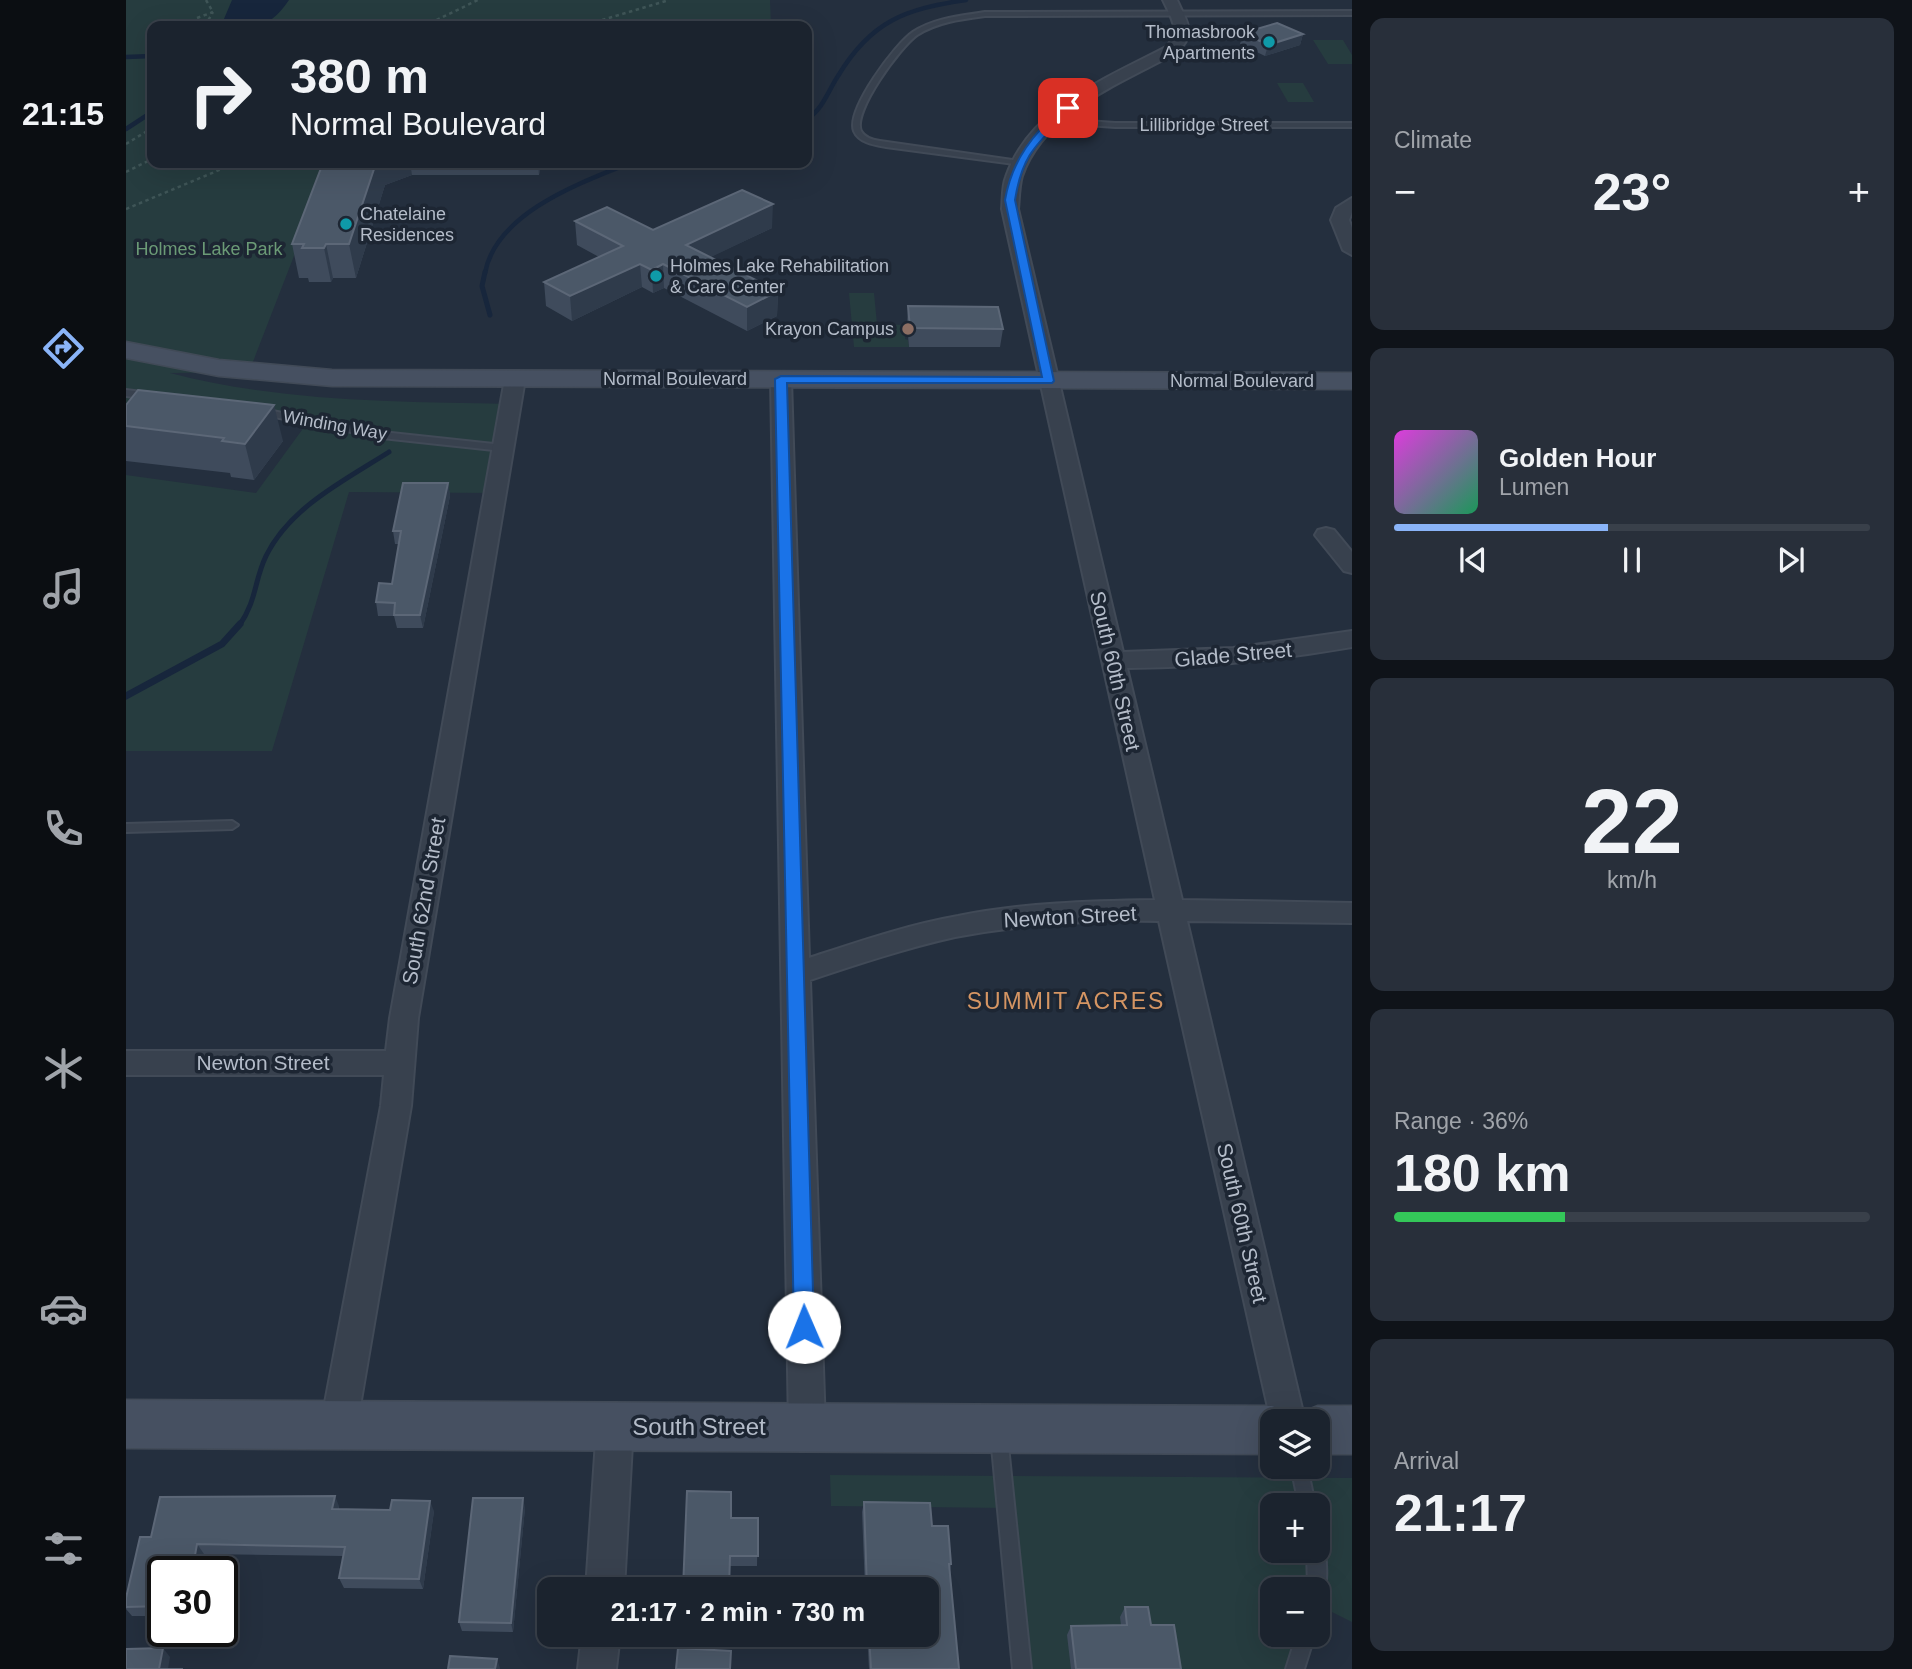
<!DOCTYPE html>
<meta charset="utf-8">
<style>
:root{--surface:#1b232e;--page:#282f3a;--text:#f1f3f6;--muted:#a0a4aa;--line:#39404a;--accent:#8ab4f8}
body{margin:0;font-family:Helvetica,sans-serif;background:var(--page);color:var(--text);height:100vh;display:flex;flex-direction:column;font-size:26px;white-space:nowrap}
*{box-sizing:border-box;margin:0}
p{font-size:23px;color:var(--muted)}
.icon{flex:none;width:38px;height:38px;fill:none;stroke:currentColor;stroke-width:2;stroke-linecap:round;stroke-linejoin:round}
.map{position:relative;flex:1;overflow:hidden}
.panel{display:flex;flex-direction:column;gap:18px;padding:18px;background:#0f1319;width:560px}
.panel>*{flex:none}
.guide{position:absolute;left:21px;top:21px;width:665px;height:147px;border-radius:14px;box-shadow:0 7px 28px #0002,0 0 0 2px var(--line);background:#1b232e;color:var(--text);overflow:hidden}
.tools{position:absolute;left:1134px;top:1409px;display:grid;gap:14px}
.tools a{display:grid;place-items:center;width:70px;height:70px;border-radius:14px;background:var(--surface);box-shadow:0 7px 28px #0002,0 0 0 2px var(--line);font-size:35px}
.speed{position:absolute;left:21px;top:1556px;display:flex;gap:14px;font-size:35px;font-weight:700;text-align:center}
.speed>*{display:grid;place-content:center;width:91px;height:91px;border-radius:50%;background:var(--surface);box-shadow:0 7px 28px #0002,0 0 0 2px var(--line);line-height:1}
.speed .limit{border:4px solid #111;border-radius:10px;background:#fff;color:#111}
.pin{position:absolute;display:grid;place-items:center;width:60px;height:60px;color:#fff;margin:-30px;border-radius:14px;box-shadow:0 4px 10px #0006}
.me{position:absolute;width:77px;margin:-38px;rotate:359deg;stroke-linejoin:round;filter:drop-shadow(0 0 5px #0008)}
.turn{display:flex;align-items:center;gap:24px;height:147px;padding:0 28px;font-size:32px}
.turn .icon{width:91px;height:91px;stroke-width:2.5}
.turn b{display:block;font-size:49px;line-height:60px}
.big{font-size:52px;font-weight:800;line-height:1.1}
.panel .tile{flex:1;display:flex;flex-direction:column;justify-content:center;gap:10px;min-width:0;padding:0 24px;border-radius:14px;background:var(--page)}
.panel .dial{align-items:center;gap:0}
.dial b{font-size:91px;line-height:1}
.song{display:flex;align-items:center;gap:21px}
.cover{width:84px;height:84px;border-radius:10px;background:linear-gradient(135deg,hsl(300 70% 55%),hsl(150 70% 35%))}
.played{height:7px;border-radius:4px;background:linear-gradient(90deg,var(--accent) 45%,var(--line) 45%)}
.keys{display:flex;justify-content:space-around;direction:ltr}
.heat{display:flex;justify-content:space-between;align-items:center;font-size:38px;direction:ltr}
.charge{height:10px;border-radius:5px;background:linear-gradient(90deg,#34c759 36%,var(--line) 0)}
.trip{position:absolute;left:411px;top:1577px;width:402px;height:70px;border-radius:14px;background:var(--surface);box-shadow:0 7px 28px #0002,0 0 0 2px var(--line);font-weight:800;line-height:70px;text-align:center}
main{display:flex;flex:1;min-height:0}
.tab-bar{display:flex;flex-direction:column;width:126px;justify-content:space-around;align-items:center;background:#0b0e12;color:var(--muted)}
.tab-bar .icon{width:49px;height:49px}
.tab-bar .on{color:var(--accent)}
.tab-bar b{font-size:32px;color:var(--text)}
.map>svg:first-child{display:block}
.green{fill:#263c3f;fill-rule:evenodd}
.water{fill:#17263c}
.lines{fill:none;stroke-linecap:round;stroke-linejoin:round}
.stream-far2{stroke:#17263c;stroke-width:4.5}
.stream-far1{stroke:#17263c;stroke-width:5}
.stream{stroke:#17263c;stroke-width:7}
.service-casing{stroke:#414a57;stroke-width:4}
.minor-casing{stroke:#414a57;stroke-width:4}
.secondary-casing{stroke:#414a57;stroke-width:3}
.path{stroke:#3f5557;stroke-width:2.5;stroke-dasharray:3.5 3.5;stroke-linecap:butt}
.service{fill:#38414e;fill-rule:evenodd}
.minor{fill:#38414e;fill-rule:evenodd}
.secondary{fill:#465061;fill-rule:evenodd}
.wall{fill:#3f4b5c}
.shaded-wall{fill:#2f3b4b}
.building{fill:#4b5868;stroke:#5c6777;stroke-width:2}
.route{fill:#1a73e8;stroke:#114b97;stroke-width:2}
.culture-dot{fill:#0f9aa8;stroke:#1d2633;stroke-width:2.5}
.education-dot{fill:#8d6e63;stroke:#1d2633;stroke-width:2.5}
.labels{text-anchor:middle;stroke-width:7;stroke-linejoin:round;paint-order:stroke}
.far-poi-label{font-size:18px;fill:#b4bcc9;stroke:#1d2633;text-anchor:end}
.far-street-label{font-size:18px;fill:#b4bcc9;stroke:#1d2633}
.far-park-label{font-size:18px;fill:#6b9a76;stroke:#1d2633}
.street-label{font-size:21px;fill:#b4bcc9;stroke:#1d2633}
.neighbourhood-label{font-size:23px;letter-spacing:2px;fill:#d59563;stroke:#1d2633}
.near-street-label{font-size:24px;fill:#b4bcc9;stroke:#1d2633}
</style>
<main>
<nav class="tab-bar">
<b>21:15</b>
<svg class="icon on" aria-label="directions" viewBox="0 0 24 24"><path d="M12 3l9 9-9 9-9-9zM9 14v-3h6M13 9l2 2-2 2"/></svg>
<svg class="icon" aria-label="music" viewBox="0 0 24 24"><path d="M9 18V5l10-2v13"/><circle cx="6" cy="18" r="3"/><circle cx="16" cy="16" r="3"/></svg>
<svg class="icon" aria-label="phone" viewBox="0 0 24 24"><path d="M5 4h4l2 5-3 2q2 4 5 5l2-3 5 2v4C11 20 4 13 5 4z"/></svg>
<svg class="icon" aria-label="climate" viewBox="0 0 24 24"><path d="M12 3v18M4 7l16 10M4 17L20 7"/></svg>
<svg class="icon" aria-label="car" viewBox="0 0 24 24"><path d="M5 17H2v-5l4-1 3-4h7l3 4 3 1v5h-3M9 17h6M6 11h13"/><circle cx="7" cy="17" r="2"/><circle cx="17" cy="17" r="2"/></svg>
<svg class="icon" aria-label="filters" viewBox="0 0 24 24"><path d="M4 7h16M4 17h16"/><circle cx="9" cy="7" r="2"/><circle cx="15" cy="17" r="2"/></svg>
</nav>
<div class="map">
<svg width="1226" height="1669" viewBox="0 0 1226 1669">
<rect width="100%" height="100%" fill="#242f3e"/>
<!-- green -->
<path class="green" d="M0,0H644L645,26H26V163H204L123,372L44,373C154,402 272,402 385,404L369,493L223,492L146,751H0V475L130,493L184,419L38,398L0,442Z
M1187,40H1217L1226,55V64H1202Z
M1151,83H1177L1188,102H1162Z
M723,293H748L751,324L780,325L779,339L782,340L783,347H728Z
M704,1475L1226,1478V1622L1192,1605V1589H1146V1634L1180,1635L1169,1669H896L880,1508L705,1506ZM1146,1505H1192V1550H1146Z"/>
<!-- water -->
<path class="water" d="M106,0H163C142,31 129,26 95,26Z"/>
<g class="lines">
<!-- stream-far2 -->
<path class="stream-far2" d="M0,57L26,56
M681,119C697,109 702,91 712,76C745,21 779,9 840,0
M0,129L26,112
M359,273C370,213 454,183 504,163"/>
<!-- stream-far1 -->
<path class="stream-far1" d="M359,272L356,286L364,315
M113,626C131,600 128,581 140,556C164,507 219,480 263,452"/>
<!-- stream -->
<path class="stream" d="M0,696L96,644L114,624"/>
<defs>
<path id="service" d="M1226,11V15L859,16C836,19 811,22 791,35C775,46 726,112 735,131C739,138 747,140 754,141L893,161L897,163L896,165L760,147C749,145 733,143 728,131C720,110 769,44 787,32C808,18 835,16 859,12Z
M929,114L961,121L989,123H1226V127H989L961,125L929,118Z
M0,390L24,393L29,396L24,399L0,396Z
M136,409L256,432L377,445L382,448L377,451L256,438L133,414L131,412Z
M106,821L112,825L106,829L0,832V824Z
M873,1428L879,1430L881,1436L905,1669H887L865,1436L867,1430Z
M1165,1466H1181L1189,1505H1173Z
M1192,1542L1196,1544C1201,1557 1202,1582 1197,1595L1192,1597V1589H1182L1181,1550H1192Z
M1171,1634H1189L1178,1669H1160Z"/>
<path id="minor" d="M1037,0H1051C1061,23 1072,33 1050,53C995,83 918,112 896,176C893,186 893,199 892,209L997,652L1107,648L1226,631V647C1151,660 1077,668 1001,668L1056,900L1226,903V923L1061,921L1179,1421H1146V1425L1145,1421L1033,921C966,920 896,924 829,937C780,948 732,964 684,980L699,1427L693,1439L681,1444L669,1439L663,1427L645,379L655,373L665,379L683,958C732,942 781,925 832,916C897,903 963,901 1029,900L876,209C877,199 876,187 880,177C903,108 981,78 1040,47C1056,32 1045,17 1037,0Z
M1226,198V212L1223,220L1226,228V255L1217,250L1205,220L1210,208Z
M389,373L399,379L292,1018L285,1106L231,1424L225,1436L213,1441L201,1436L195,1424L255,1106L258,1075H0V1051H260L264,1018L379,379Z
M1200,528L1208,530L1226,552V573L1218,571L1189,535L1192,530Z
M489,1409L501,1414L507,1426L498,1589H460L471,1426L477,1414Z
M456,1634H494L490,1669H452Z"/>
<path id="secondary" d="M0,342L93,360L206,370L1226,373V389L206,386L93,376L0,358Z
M0,1400L1146,1406L1163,1413L1167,1421H1146V1454L0,1448Z
M1192,1406H1226V1454H1192V1421H1171L1175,1413Z"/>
</defs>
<!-- service casing -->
<use href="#service" class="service-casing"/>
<!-- minor casing -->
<use href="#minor" class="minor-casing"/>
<!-- secondary casing -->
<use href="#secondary" class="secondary-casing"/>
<!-- path -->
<path class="path" d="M80,0L87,12
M71,18L87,12
M79,26L87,12
M195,26L216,23L243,26
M298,26L352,0
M456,26L543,0
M0,144L26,128
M0,172L26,159
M0,209L110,163"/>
<!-- service -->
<use href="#service" class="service"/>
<!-- minor -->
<use href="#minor" class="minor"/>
<!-- secondary -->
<use href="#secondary" class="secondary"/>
</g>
<!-- wall -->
<path class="wall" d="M1117,33L1177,34L1174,45L1139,56L1114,44Z
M197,163H415L413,175H286L259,185L230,278H207L205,282H183L182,278H173L166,244Z
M449,221L527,230L646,228L584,257L652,291L651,316L621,331L538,288L527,293L516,287L446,321L420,306L418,282L473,257L451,245Z
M782,306L877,329L874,347H783L781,325Z
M0,405L157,441L128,480L105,477L104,473L0,461Z
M322,483L324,496L297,628H271L268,616H252L250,602L266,584L273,544H269L267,531Z
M738,1502L806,1526L825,1564L824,1570L833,1669H743L741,1634H802V1589H739L736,1512Z
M213,1506V1509L308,1511L297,1589L218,1588L213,1578L217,1556L78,1554L74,1572H37V1616H6L0,1609V1598L25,1537Z
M399,1508L387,1632L336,1631L333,1622Z
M605,1518H632L631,1566H604Z
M999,1607L1025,1625L1055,1669H945L941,1635L945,1626L995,1625L994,1617Z"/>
<!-- shaded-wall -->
<path class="shaded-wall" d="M1177,34L1174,45L1139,56L1142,45Z
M250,163H284L286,175L259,185L230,278L223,244Z
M412,163H415L413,175Z
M647,204L646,228L560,269V245Z
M200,244L207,278L205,282L198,248Z
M514,264L516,287L446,321L444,296Z
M537,264L538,288L527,293L526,270Z
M652,291L651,316L621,331V307Z
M148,405L157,441L128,480L119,444Z
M322,483L324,496L297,628L294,615Z
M209,1496L213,1506L211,1519L206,1509Z
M397,1498L399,1508L387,1632L385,1623Z
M304,1501L308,1511L297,1589L293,1579Z
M71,1544L78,1554L74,1572H66Z
M37,1648L44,1657L42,1669H33Z
M371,1659L374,1668V1669H369Z"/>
<!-- building -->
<path class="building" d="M1151,23L1177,34L1142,45L1117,33Z
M197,163H250L223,244H200L198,248H176L178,244H166Z
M616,190L647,204L560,245L652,291L621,307L537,264L526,270L514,264L444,296L418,282L497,246L449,221L481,207L527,230Z
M782,306L872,307L877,329L784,328Z
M12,390L148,405L119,444L96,441L98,438L0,426V405Z
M277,483H322L294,615H268L269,603L250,602L253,583L266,584L275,531H267Z
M561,1491L605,1492V1518H632V1556H604L603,1589H557Z
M209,1496L206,1509L264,1510L266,1500L304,1501L293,1579L213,1578L219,1547L71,1544L66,1572H37V1606L0,1607V1598L14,1537H25L34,1497Z
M347,1498H397L385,1623L333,1622Z
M738,1502L804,1503L806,1526H822L825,1564H823L833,1669H745L743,1634H802V1589H741Z
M999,1607H1022L1025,1625H1048L1055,1669H950L945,1626L1001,1625Z
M37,1648L33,1669H57H0V1649Z
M552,1648L605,1651L604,1669H550Z
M324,1656L371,1659L369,1669H322Z"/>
<!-- route -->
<path class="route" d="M938,106L946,108C915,142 897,149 889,200L928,381L926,383H661L688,1327L685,1333L678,1336L671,1333L668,1327L649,379L655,376L916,377L879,200C886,159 908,133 938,106Z"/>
<!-- markers -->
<g class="culture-dot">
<circle cx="1143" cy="42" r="7"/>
<circle cx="220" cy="224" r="7"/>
<circle cx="530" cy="276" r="7"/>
</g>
<circle class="education-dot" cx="782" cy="329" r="7"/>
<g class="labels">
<!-- far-poi labels -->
<g class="far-poi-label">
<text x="1129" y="38">Thomasbrook<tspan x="1129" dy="21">Apartments</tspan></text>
<text x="234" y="220" text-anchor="start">Chatelaine<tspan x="234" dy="21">Residences</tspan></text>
<text x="544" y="272" text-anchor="start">Holmes Lake Rehabilitation<tspan x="544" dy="21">&amp; Care Center</tspan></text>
<text x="768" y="335">Krayon Campus</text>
</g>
<!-- far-street labels -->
<g class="far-street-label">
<text x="1078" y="131">Lillibridge Street</text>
<text x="549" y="385">Normal Boulevard</text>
<text x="1116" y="387">Normal Boulevard</text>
<text transform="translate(209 425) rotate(10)" y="6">Winding Way</text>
</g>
<!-- far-park labels -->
<g class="far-park-label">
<text x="83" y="255">Holmes Lake Park</text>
</g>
<!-- street labels -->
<g class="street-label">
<text transform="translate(1107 655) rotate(-5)" y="7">Glade Street</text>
<text transform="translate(989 671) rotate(77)" y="7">South 60th Street</text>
<text transform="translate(298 901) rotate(-80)" y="7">South 62nd Street</text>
<text transform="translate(944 917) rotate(-3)" y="7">Newton Street</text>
<text x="137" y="1070">Newton Street</text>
<text transform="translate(1116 1223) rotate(77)" y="7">South 60th Street</text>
</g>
<!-- neighbourhood labels -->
<g class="neighbourhood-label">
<text x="940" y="1009">SUMMIT ACRES</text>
</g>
<!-- near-street labels -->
<g class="near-street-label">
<text x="573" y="1435">South Street</text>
</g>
</g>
</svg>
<div class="tools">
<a><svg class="icon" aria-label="layers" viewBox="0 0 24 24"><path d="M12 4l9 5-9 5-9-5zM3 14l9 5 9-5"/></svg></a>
<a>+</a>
<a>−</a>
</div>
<div class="speed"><div class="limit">30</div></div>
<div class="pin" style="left:942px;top:108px;background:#d93025"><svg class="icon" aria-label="arrive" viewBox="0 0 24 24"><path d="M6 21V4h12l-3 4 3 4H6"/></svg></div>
<svg class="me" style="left:678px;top:1327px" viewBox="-20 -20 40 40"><circle r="19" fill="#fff"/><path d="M0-13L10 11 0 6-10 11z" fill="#1a73e8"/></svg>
<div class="trip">21:17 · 2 min · 730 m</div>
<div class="guide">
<div class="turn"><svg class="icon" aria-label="right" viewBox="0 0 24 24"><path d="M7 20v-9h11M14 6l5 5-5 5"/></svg><div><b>380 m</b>Normal Boulevard</div></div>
</div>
</div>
<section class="panel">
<div class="tile"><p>Climate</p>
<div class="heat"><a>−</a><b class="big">23°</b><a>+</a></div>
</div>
<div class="tile">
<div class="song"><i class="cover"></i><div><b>Golden Hour</b><p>Lumen</p></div></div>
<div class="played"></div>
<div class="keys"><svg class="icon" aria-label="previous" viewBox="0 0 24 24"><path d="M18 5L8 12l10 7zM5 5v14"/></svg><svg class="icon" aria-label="pause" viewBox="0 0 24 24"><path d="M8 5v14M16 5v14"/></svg><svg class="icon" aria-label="next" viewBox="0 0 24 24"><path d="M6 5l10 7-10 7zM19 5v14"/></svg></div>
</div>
<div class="tile dial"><b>22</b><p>km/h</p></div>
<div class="tile"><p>Range · 36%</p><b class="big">180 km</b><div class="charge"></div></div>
<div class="tile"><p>Arrival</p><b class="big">21:17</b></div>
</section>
</main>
